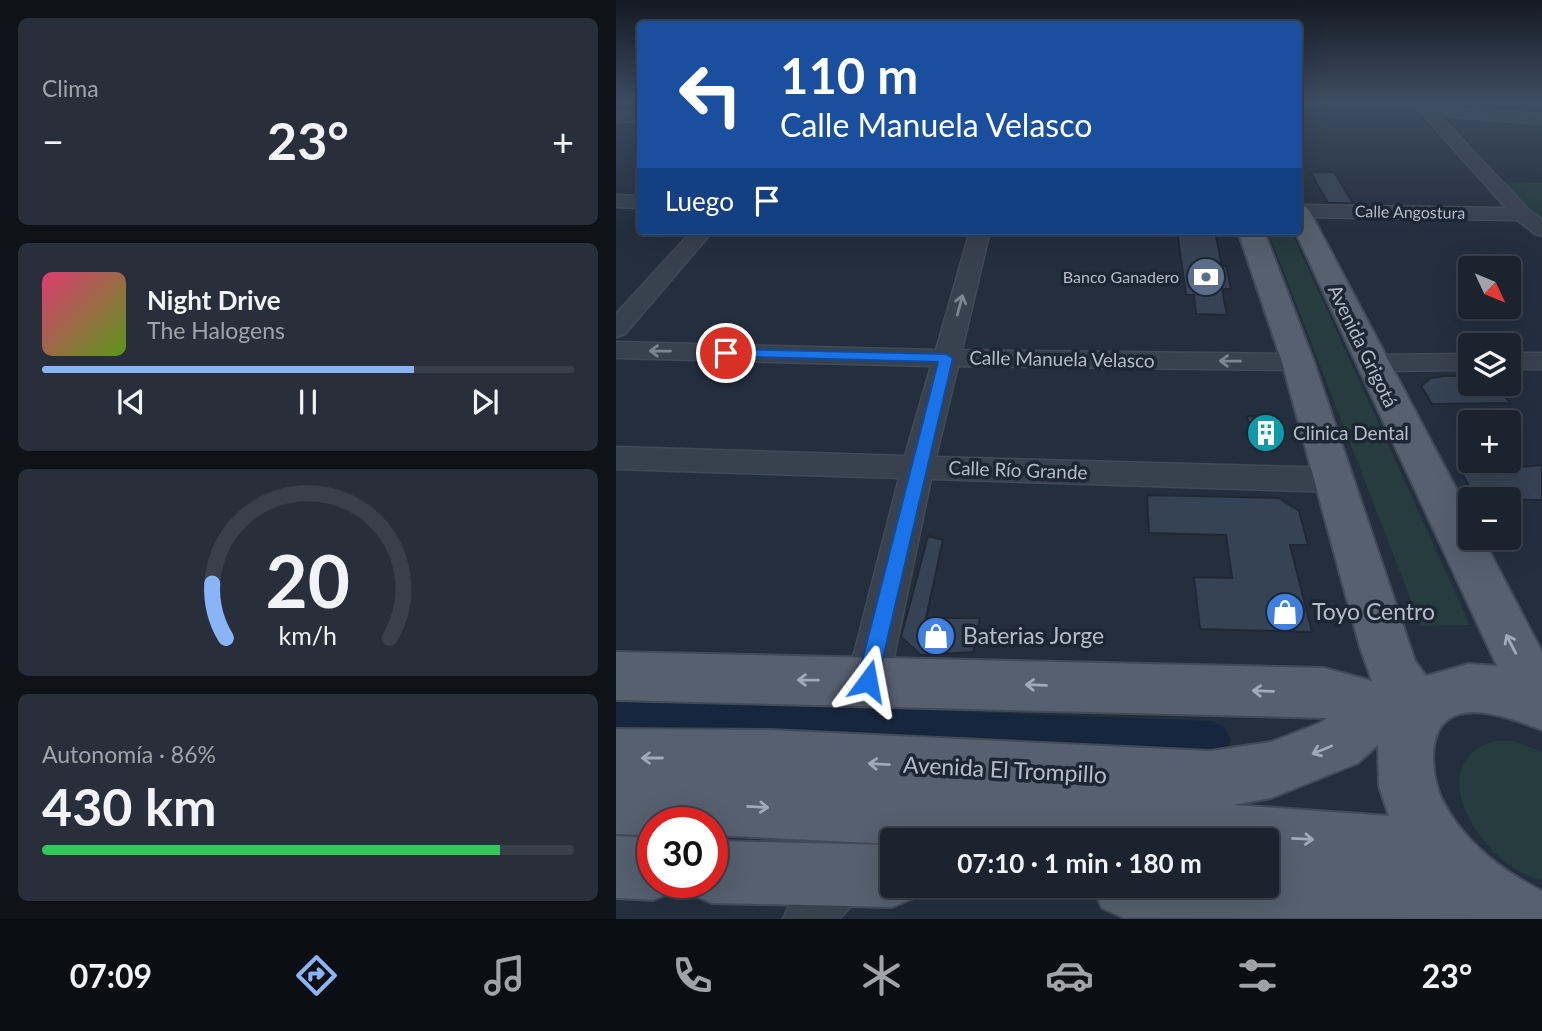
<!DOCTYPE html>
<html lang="es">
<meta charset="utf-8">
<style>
:root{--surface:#1b232e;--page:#282f3a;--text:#f1f3f6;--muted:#a0a4aa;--line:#39404a;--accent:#8ab4f8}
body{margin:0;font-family:Lato,sans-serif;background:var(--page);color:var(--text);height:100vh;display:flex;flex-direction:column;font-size:26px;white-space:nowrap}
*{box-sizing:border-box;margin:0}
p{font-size:23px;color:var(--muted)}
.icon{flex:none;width:38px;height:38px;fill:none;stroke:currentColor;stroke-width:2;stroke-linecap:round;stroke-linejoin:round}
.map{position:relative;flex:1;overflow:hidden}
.panel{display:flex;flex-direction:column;gap:18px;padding:18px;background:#0f1319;width:616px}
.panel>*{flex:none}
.hud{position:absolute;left:21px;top:21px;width:665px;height:214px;border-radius:7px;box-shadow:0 7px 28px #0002,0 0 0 2px var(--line);background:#1a4fa0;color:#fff;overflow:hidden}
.needle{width:46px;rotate:134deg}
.tools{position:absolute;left:842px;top:256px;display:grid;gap:14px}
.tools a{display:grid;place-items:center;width:63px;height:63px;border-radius:7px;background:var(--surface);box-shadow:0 7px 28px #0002,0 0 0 2px var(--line);font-size:35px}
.speed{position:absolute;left:21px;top:807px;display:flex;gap:14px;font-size:35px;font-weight:700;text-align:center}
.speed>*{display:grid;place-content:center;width:91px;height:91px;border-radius:50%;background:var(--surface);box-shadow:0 7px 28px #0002,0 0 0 2px var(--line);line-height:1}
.speed .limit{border:10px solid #d22;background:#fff;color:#111}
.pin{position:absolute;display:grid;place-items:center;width:60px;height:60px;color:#fff;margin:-30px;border:4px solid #fff;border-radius:50%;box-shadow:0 2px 7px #0007}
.me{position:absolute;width:77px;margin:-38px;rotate:13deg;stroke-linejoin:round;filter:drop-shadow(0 0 5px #0008)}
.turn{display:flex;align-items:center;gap:24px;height:147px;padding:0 28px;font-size:32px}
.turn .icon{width:91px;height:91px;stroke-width:2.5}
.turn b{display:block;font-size:49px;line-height:60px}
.then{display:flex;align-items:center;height:66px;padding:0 28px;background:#0003;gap:14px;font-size:26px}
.big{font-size:52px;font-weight:700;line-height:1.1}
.panel .tile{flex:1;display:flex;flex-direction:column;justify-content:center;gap:10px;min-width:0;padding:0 24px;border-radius:10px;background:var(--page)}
.panel .dial{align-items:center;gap:0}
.dial svg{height:182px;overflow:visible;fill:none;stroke:var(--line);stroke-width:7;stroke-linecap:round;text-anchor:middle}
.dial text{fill:var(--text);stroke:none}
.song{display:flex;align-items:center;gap:21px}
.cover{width:84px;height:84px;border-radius:10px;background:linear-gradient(135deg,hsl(340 70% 55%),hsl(90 70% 35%))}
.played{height:7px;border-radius:4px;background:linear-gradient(90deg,var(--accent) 70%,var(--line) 70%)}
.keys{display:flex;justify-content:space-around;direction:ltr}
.heat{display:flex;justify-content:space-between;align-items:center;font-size:38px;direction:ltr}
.charge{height:10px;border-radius:5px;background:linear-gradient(90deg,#34c759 86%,var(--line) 0)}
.trip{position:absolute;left:264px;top:828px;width:399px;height:70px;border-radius:7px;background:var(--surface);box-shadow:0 7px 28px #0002,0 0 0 2px var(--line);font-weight:700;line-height:70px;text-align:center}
.menu{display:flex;height:112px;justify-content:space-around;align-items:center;background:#0b0e12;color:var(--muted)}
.menu .icon{width:49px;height:49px}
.menu .current{color:var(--accent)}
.menu b{font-size:32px;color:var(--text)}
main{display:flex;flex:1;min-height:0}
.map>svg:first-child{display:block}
.green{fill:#263c3f}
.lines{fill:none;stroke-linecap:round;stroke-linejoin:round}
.canal{fill:#17263c;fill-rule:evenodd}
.building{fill:#364354;stroke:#1f2835;stroke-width:2}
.minor-casing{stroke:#414a57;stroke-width:3}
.major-casing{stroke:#414a57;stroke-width:4}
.minor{fill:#38414e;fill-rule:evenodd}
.major{fill:#56606e;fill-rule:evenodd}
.oneway{stroke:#7c8592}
.oneway2{stroke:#a1aab7}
.route{fill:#1a73e8;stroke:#114b97;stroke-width:2}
.labels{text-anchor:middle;stroke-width:7;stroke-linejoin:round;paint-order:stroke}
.far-street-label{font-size:16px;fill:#b4bcc9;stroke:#1d2633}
.far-poi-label{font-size:16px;fill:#b4bcc9;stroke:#1d2633;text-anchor:end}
.street-label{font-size:19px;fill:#b4bcc9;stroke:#1d2633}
.poi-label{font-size:19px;fill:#b4bcc9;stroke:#1d2633;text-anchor:start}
.near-poi-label{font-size:23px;fill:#b4bcc9;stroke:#1d2633;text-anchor:start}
.near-street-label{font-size:23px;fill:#b4bcc9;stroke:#1d2633}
</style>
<main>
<section class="panel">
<div class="tile"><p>Clima</p>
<div class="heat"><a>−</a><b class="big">23°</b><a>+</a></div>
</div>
<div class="tile">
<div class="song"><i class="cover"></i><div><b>Night Drive</b><p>The Halogens</p></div></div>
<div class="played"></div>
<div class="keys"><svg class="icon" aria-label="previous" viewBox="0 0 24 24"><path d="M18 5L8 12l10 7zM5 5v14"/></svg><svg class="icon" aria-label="pause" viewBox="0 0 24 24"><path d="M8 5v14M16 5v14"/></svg><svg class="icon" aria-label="next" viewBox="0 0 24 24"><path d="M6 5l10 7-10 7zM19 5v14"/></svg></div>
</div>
<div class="tile dial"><svg viewBox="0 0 100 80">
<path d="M14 69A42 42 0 1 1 86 69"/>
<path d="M14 69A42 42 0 0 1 8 45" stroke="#8ab4f8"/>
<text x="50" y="56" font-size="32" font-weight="700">20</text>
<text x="50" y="72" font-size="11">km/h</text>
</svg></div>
<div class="tile"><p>Autonomía · 86%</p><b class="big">430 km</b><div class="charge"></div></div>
</section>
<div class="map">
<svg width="926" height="919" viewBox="0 0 926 919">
<rect width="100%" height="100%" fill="#242f3e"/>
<!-- green -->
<path class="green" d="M885,182L926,183V222L920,217Z
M652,231H675L854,625L805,626Z
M878,741H898L926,752V881C913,876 899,870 888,861C851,830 814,762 878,741Z"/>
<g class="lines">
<!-- canal -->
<path class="canal" d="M0,699L596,721L609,727L615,740L609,753L596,759L0,735Z"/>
</g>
<!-- building -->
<path class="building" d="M694,172H718L737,203H712Z
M561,231H599L606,266H610L615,289H606L611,315L580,314L578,295H570Z
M828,376H854V383H879L894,403L816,404L805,386L815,378Z
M631,416L663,418L668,440L635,439Z
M926,465V500L860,499L846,473Z
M531,495L663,498L683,511L692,545H674L696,632L584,629L578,577L616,578L610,535L533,533Z
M312,536L327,540L310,618H364L357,652L305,655L285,637Z"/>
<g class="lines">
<defs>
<path id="minor" d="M794,100H809L815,107L926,114V124L824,116L913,210L926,220V236L919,234L901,220L682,217V205L890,208Z
M0,112L24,113V121L0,122Z
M0,195L24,196V208L0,207Z
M76,231H97L9,334L0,337V314Z
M354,231H374L346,350L682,354L691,356L695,362L691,368L682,370L342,366L320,457L720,468L731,472L736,480L731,488L720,492L315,479L273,681L267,695L252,701L237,695L231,681L283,478L0,469V447L289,456L315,366L0,358V342L320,350Z
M892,353H926V369H892Z
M854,354V370L755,371L745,369L742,363L745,357L755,355Z
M230,849L248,857L256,875L248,893L223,919H167C180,887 198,863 230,849Z"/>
<path id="major" d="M682,205L690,207L694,212L854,515V537H866L926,652V730C887,715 819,689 817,756C817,773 821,792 830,807C852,845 888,872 926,891V919L508,918L486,908L476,886H651V840H276V844L96,835V822H37V835L0,834V729L154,730L594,751L655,742L704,723L711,718L0,700V652L708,668L756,681L744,647L666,362L622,231H648L698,362L799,661L810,676L853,664L881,666L679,231H682ZM762,745L763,786L773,816L617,805L655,798L742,763Z
M0,836L37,838V882H63L59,891L37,900L0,898Z
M96,841L276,845V886H304L298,898L276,907L96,903L74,894L69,882H96Z"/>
</defs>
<!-- minor casing -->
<use href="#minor" class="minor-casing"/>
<!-- major casing -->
<use href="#major" class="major-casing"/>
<!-- minor -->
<use href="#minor" class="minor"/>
<!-- major -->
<use href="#major" class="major"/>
</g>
<!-- one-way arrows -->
<defs><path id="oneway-shaft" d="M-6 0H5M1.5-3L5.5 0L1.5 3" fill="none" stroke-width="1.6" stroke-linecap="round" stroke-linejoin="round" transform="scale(1.75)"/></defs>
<g class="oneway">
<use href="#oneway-shaft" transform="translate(344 305) rotate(-75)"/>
<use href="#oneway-shaft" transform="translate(44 351) rotate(-179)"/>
<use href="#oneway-shaft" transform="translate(614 361) rotate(-179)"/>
</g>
<g class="oneway2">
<use href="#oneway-shaft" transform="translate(895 644) rotate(-117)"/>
<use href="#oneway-shaft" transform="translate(192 680) rotate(-179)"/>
<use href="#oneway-shaft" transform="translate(420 685) rotate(-178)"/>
<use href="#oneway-shaft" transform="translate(647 691) rotate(-178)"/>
<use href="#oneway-shaft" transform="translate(706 750) rotate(158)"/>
<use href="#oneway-shaft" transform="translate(36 758) rotate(-180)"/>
<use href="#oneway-shaft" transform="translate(263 764) rotate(-177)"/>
<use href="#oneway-shaft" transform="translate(142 807) rotate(3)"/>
<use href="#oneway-shaft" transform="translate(687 839) rotate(3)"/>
</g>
<!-- sky -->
<linearGradient id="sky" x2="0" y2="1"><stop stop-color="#141a22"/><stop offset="0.44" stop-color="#3f4d63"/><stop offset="1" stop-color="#3f4d63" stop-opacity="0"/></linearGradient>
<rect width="926" height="229" fill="url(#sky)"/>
<!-- route -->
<path class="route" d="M110,349L330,354L337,358L260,688L252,691L244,688L241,681L322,362L105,356L103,353Z"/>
<!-- icons -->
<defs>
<symbol id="bank-disc" viewBox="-11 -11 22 22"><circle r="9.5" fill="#5c6f8a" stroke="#1d2633"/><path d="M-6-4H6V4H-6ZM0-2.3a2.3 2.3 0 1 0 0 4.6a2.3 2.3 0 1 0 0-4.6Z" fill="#fff"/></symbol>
<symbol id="building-disc" viewBox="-11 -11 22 22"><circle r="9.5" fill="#0f9aa8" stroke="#1d2633"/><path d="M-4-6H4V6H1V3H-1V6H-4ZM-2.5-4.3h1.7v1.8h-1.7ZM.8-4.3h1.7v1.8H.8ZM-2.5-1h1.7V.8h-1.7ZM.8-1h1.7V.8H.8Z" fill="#fff"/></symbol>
<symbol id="shop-disc" viewBox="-11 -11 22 22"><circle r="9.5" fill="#3f7fe0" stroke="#1d2633"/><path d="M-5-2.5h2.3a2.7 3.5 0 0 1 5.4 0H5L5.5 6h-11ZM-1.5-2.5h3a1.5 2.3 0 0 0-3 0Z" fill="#fff"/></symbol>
</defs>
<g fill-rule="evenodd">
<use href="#bank-disc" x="568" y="255" width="44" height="44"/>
<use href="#building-disc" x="628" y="411" width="44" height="44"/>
<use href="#shop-disc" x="647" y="590" width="44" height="44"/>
<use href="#shop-disc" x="298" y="614" width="44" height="44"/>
</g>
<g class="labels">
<!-- far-street labels -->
<g class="far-street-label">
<text transform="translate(794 212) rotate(1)" y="6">Calle Angostura</text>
</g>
<!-- far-poi labels -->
<g class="far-poi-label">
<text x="563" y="283">Banco Ganadero</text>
</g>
<!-- street labels -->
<g class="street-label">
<text transform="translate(747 346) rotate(64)" y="7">Avenida Grigotá</text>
<text transform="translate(446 359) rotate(1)" y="7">Calle Manuela Velasco</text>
<text transform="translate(402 470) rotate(2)" y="7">Calle Río Grande</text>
</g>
<!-- poi labels -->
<g class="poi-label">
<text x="677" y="440">Clinica Dental</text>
</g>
<!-- near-poi labels -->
<g class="near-poi-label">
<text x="696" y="620">Toyo Centro</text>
<text x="347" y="644">Baterias Jorge</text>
</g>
<!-- near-street labels -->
<g class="near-street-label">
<text transform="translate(389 770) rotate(3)" y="8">Avenida El Trompillo</text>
</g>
</g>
</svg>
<div class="tools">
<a><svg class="needle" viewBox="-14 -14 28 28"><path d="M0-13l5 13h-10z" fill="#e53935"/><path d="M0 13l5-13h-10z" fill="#a0a4aa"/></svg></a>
<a><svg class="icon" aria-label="layers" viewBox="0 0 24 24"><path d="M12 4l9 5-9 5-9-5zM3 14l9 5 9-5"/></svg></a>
<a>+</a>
<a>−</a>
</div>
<div class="speed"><div class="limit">30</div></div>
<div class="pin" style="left:110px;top:353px;background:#d93025"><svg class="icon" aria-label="arrive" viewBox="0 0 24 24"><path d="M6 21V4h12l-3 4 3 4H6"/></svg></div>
<svg class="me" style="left:252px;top:681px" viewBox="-20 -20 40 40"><path d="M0-17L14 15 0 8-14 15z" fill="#1a73e8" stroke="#fff" stroke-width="4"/></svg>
<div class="trip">07:10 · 1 min · 180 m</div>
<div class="hud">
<div class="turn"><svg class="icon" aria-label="left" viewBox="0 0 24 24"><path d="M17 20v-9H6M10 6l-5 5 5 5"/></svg><div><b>110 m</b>Calle Manuela Velasco</div></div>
<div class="then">Luego<svg class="icon" aria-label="arrive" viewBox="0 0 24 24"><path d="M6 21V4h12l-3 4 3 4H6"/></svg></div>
</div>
</div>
</main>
<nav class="menu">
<b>07:09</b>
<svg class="icon current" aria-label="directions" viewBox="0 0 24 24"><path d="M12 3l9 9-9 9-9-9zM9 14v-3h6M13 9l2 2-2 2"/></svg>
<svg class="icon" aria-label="music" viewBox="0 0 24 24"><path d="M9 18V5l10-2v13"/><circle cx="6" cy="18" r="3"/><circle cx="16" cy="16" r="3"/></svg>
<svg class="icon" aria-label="phone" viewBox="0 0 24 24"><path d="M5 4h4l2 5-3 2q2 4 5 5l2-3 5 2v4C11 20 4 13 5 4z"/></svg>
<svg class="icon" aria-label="climate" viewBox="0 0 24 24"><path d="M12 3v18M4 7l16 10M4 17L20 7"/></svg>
<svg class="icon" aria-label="car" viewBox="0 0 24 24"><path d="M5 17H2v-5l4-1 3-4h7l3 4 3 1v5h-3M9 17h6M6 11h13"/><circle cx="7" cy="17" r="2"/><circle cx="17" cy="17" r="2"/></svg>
<svg class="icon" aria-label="filters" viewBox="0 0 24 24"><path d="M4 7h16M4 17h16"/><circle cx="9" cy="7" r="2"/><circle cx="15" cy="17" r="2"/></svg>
<b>23°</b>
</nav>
